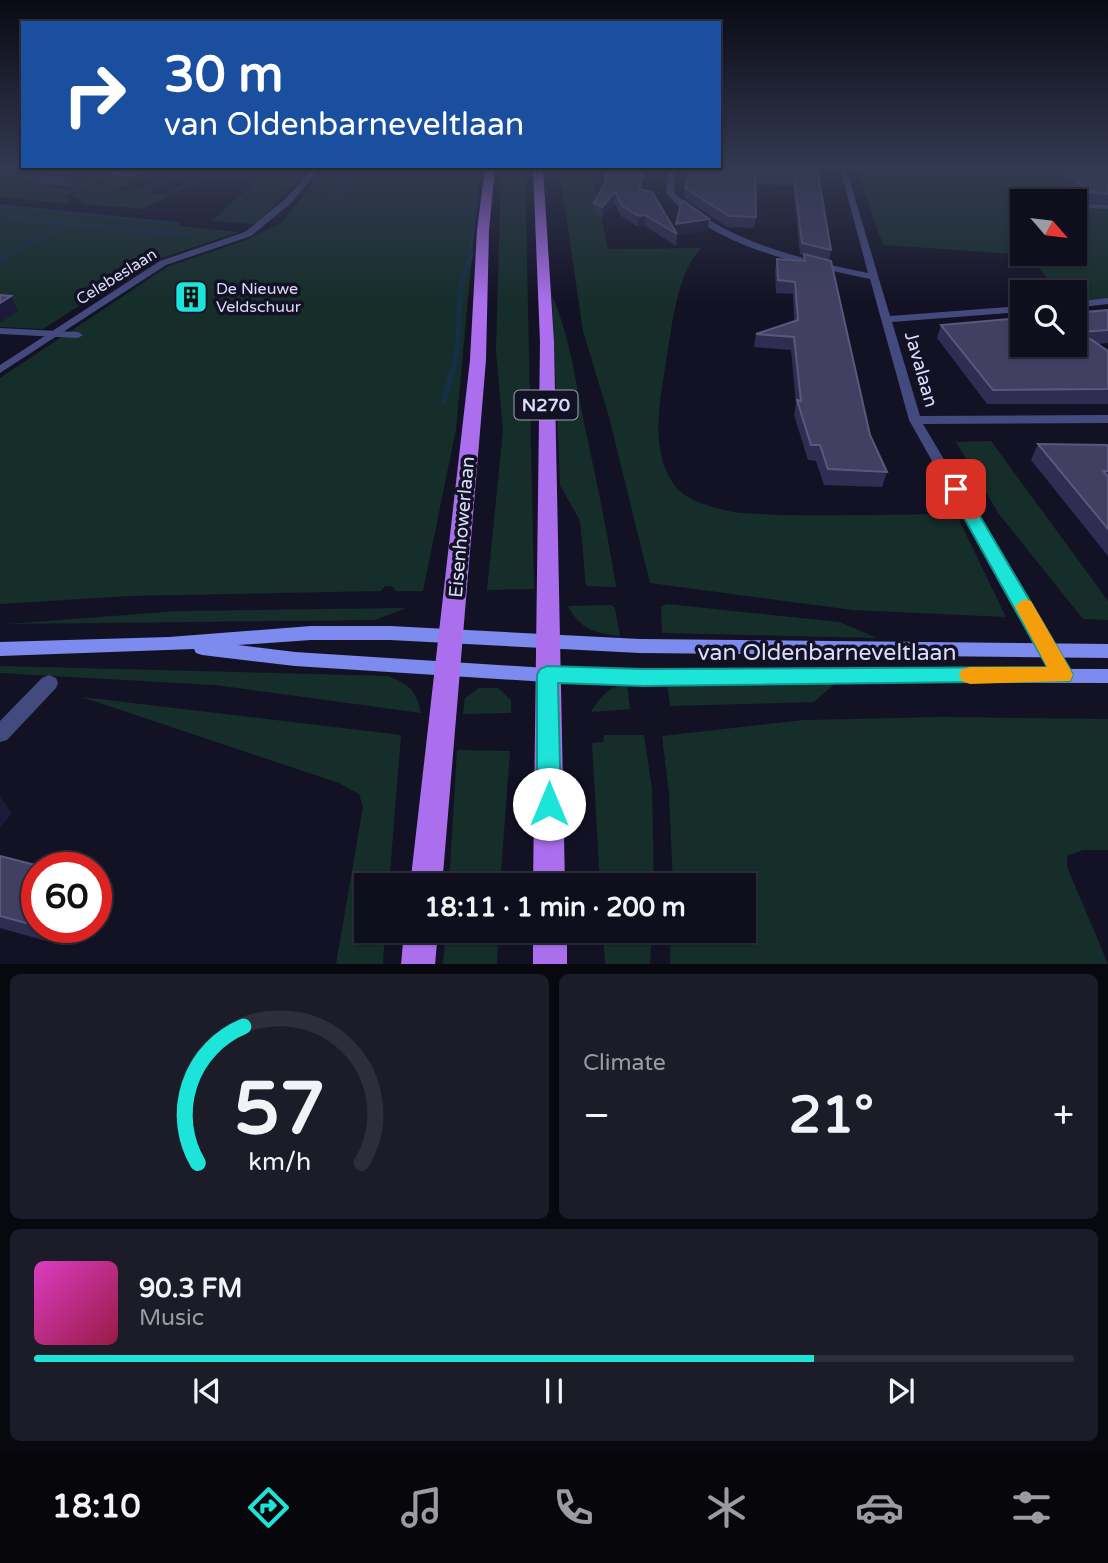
<!DOCTYPE html>
<meta charset="utf-8">
<style>
:root{--surface:#0e0e1c;--page:#1c1c29;--text:#f1f3f6;--muted:#9b9ca3;--line:#2e2e3b;--accent:#1de4d9}
body{margin:0;font-family:"Varela Round",sans-serif;background:var(--page);color:var(--text);height:100vh;display:flex;flex-direction:column;font-size:26px;white-space:nowrap}
*{box-sizing:border-box;margin:0}
p{font-size:23px;color:var(--muted)}
.icon{flex:none;width:38px;height:38px;fill:none;stroke:currentColor;stroke-width:2;stroke-linecap:round;stroke-linejoin:round}
.map{position:relative;height:964px;overflow:hidden}
.sheet{display:flex;flex-direction:column;gap:10px;padding:10px;background:#08080f;flex:1}
.sheet>*{flex:none}
.guide{position:absolute;left:21px;top:21px;width:700px;height:147px;border-radius:0px;box-shadow:0 2px 5px #0004,0 0 0 2px var(--line);background:#1a4fa0;color:#fff;overflow:hidden}
.needle{width:46px;rotate:118deg}
.buttons{position:absolute;left:1010px;top:189px;display:grid;gap:14px}
.buttons a{display:grid;place-items:center;width:77px;height:77px;border-radius:0px;background:var(--surface);box-shadow:0 2px 5px #0004,0 0 0 2px var(--line);font-size:35px}
.speed{position:absolute;left:21px;top:852px;display:flex;gap:14px;font-size:35px;font-weight:700;text-align:center}
.speed>*{display:grid;place-content:center;width:91px;height:91px;border-radius:50%;background:var(--surface);box-shadow:0 2px 5px #0004,0 0 0 2px var(--line);line-height:1}
.speed .limit{border:10px solid #d22;background:#fff;color:#111}
.pin{position:absolute;display:grid;place-items:center;width:60px;height:60px;color:#fff;margin:-30px;border-radius:14px;box-shadow:0 4px 10px #0006}
.me{position:absolute;width:77px;margin:-38px;rotate:0deg;stroke-linejoin:round;filter:drop-shadow(0 0 5px #0008)}
.turn{display:flex;align-items:center;gap:24px;height:147px;padding:0 28px;font-size:32px}
.turn .icon{width:91px;height:91px;stroke-width:2.5}
.turn b{display:block;font-size:49px;line-height:60px}
.big{font-size:52px;font-weight:800;line-height:1.1}
.sheet .widget{flex:1;display:flex;flex-direction:column;justify-content:center;gap:10px;min-width:0;padding:0 24px;border-radius:10px;background:var(--page)}
.sheet .dial{align-items:center;gap:0}
.dial svg{height:182px;overflow:visible;fill:none;stroke:var(--line);stroke-width:7;stroke-linecap:round;text-anchor:middle}
.dial text{fill:var(--text);stroke:none}
.song{display:flex;align-items:center;gap:21px}
.cover{width:84px;height:84px;border-radius:10px;background:linear-gradient(135deg,hsl(310 70% 55%),hsl(340 70% 35%))}
.played{height:7px;border-radius:4px;background:linear-gradient(90deg,var(--accent) 75%,var(--line) 75%)}
.keys{display:flex;justify-content:space-around;direction:ltr}
.heat{display:flex;justify-content:space-between;align-items:center;font-size:38px;direction:ltr}
.sheet .tiles{flex:1;display:grid;gap:10px;grid-template-columns:1fr 1fr}
.widget:last-child{grid-column:span 2}
.trip{position:absolute;left:354px;top:873px;width:402px;height:70px;border-radius:0px;background:var(--surface);box-shadow:0 2px 5px #0004,0 0 0 2px var(--line);font-weight:800;line-height:70px;text-align:center}
.tab-bar{display:flex;height:112px;justify-content:space-around;align-items:center;background:#06060b;color:var(--muted)}
.tab-bar .icon{width:49px;height:49px}
.tab-bar .active{color:var(--accent)}
.tab-bar b{font-size:32px;color:var(--text)}
.map>svg:first-child{display:block}
.green{fill:#162e2a;fill-rule:evenodd}
.lines{fill:none;stroke-linecap:round;stroke-linejoin:round}
.stream-far2{stroke:#152f46;stroke-width:3.5}
.stream-far1{stroke:#152f46;stroke-width:5}
.stream{stroke:#152f46;stroke-width:6}
.service{fill:#434a7e;fill-rule:evenodd}
.minor{fill:#434a7e;fill-rule:evenodd}
.secondary{fill:#7d8bef;fill-rule:evenodd}
.primary{fill:#ab6fee;fill-rule:evenodd}
.wall{fill:#2f2d51}
.shaded-wall{fill:#1c1a38}
.building{fill:#414063;stroke:#5a587b;stroke-width:2}
.route{fill:#1de4d9;stroke:#13948d;stroke-width:2}
.slow{fill:#f59e0b}
.labels{text-anchor:middle;stroke-width:7;stroke-linejoin:round;paint-order:stroke}
.far-street-label{font-size:16px;fill:#dbdcfb;stroke:#131225}
.far-poi-label{font-size:16px;fill:#dbdcfb;stroke:#131225;text-anchor:start}
.shield{fill:#131225;stroke:#9f9fbb;stroke-width:2}
.shield-label{font-size:18px;font-weight:bold;fill:#dbdcfb}
.street-label{font-size:19px;fill:#dbdcfb;stroke:#131225}
.near-street-label{font-size:23px;fill:#dbdcfb;stroke:#131225}
</style>
<div class="map">
<svg width="1108" height="965" viewBox="0 0 1108 965">
<rect width="100%" height="100%" fill="#131225"/>
<!-- green -->
<path class="green" d="M0,168H66L23,185L70,189L101,176H110L65,196L71,204L0,197Z
M326,168H480L456,429L423,591H396L392,586H385L381,591L129,596L0,604V378L167,267L244,241L281,223Z
M501,168H525L534,589L487,590L503,430L496,351Z
M559,168H591L608,249L702,248C676,270 671,335 665,368C659,405 650,453 675,486C686,502 725,512 743,513C813,518 886,514 956,514L1006,617L853,610L650,583L609,417L583,331Z
M856,168H876L879,172L877,168H1083L1108,177V299L1075,302L1074,292H1058L1029,255L883,245ZM1022,201H1074V254H1022Z
M270,169L308,170L256,224L211,221Z
M114,177L138,179L115,190C139,195 145,180 167,181L147,194H166L188,182H196L143,209L83,204L73,195Z
M0,208L239,232L146,263L43,329L0,327Z
M552,296C571,339 576,386 586,432C597,484 608,535 616,587L586,586L580,521L560,485Z
M991,441L1108,601V620L1083,619L999,514L956,442Z
M667,604L839,622L877,638L662,633L661,607Z
M611,605L615,608L620,636C596,634 579,628 568,606Z
M406,608L375,620L7,624L179,611Z
M0,666L388,676C409,684 416,690 421,713L215,685L0,673Z
M837,682L814,702L670,706L667,683Z
M627,684L630,709L591,712C601,696 608,687 627,684Z
M479,688H498L511,700V713L463,714L465,698Z
M82,697L401,735L389,885L366,886V931H385L383,964H336L363,807L359,794L339,783Z
M943,717L1108,719V850H1083L1067,856V867L1108,964H670L671,931H744V886L673,885L669,793L662,736L804,720Z
M604,735H644L652,789L654,885H600L592,743L603,742Z
M457,750L510,751L500,885H449Z
M446,931H498L497,964H443Z
M603,931H652L650,964H605Z"/>
<g class="lines">
<!-- stream-far2 -->
<path class="stream-far2" d="M331,197L381,168
M0,206L178,224
M0,215C64,225 128,228 192,235
M4,256L65,225
M470,256L479,168"/>
<!-- stream-far1 -->
<path class="stream-far1" d="M0,258L8,254
M453,370C461,342 457,314 461,286C462,275 469,268 471,254"/>
<!-- stream -->
<path class="stream" d="M444,400L453,368"/>
<!-- service -->
<path class="service" d="M121,168H129L121,172C132,173 140,168 150,168L130,177L109,174Z
M307,168H320L310,170Z
M1089,204L1108,205V209L1086,208L1085,206Z
M0,328L78,332L83,335L78,338L0,334Z"/>
<!-- minor -->
<path class="minor" d="M314,168H321L290,204L251,236L166,265L0,373V365L160,261L245,232L284,200Z
M669,168H675L674,193C725,242 801,259 868,273L840,168H846L890,316L1022,306V312L892,322L920,416L1108,415V423L923,424L1069,670L1071,675L1069,680L1062,682L1055,680L909,420L870,279C801,264 715,248 666,193Z
M1108,298V304L1074,308V302Z
M49,675L56,678L58,683L56,688L7,740L0,742V721L42,678Z"/>
<!-- secondary -->
<path class="secondary" d="M311,626H390L640,639L1108,644V658L640,653L390,640H311L238,645L295,652L547,668L1108,669V683L547,682L295,666L202,655L196,653L194,649L0,656V642L169,637Z"/>
<!-- primary -->
<path class="primary" d="M485,168H495L489,230L486,360L442,886H410L470,360L477,230Z
M533,168H543L554,342L565,886H533L540,342Z
M404,931H438L435,965H401Z
M533,931H567V965H533Z"/>
</g>
<!-- wall -->
<path class="wall" d="M115,168L73,187L31,183L25,169Z
M613,168H643L638,174L644,175L641,189L675,232L708,230L677,235L676,246L644,225L638,227L621,216L614,203L602,218L594,213V203L605,184L604,182V172L611,173Z
M690,168H817L831,250L829,260L870,435L887,472L882,487L824,485L816,461L808,460L794,415L796,404L791,350L754,347L756,334L794,321L793,294L776,293L775,271L777,259L802,261L804,255L800,254L793,186L756,184V217L754,228L727,227L684,198L685,188Z
M1045,168H1108V204L1086,203Z
M1108,310V343L1097,344L1108,351V404H987L937,338L941,325Z
M1038,444L1108,446V556L1031,460Z
M0,856L37,868V928H60L50,942L0,928Z"/>
<!-- shaded-wall -->
<path class="shaded-wall" d="M78,168H115L73,187L68,172Z
M635,168H643L630,184V174Z
M644,175L643,184L638,199L639,189Z
M615,192L614,203L602,218V207Z
M645,215L644,225L638,227L639,216Z
M709,219L708,230L677,235L675,233L676,224Z
M11,296L18,311L0,323V303Z
M0,796L12,813L0,828Z
M38,928H60L50,942Z"/>
<!-- building -->
<path class="building" d="M28,168H78L68,172L25,169Z
M613,168H635L630,174L644,175L639,189L652,192L677,234L645,215L639,216L622,206L615,192L602,207L594,203L607,179L604,172L611,173Z
M690,168H817L831,250L802,243L794,176L755,174L756,217L729,216L685,188Z
M1060,168H1098L1108,176V194L1090,192Z
M682,200L709,219L676,224Z
M804,254L831,261L870,435L887,472L828,469L820,445H811L797,400L801,401L794,337L756,334L798,320L795,282L778,280L777,259L805,261Z
M0,295L11,296L0,303Z
M1108,310V330L1080,332L1108,351V389L993,390L941,325L1022,318V345H1074V313Z
M1038,444L1107,445L1108,446V471H1103L1108,477V529Z
M0,856L47,868H37V926L0,916Z"/>
<!-- sky -->
<linearGradient id="sky" x2="0" y2="1"><stop stop-color="#0a0a14"/><stop offset="0.55" stop-color="#333951"/><stop offset="1" stop-color="#333951" stop-opacity="0"/></linearGradient>
<rect width="1108" height="303" fill="url(#sky)"/>
<!-- route -->
<path class="route" d="M956,484L964,489L1070,669L1073,675L1070,681L643,686L558,683L561,804L557,812L549,815L540,812L537,804V675L540,669L547,666L643,669L1047,667L948,489Z"/>
<!-- slow -->
<path class="slow" d="M1024,599L1031,601L1070,669L1073,675L1070,681L970,684L962,681L959,675L962,669L970,667H1047L1015,606Z"/>
<!-- icons -->
<defs>
<symbol id="building-square" viewBox="-11 -11 22 22"><rect x="-9" y="-9" width="18" height="18" rx="4" fill="#1de4d9" stroke="#131225"/><path d="M-4-6H4V6H1V3H-1V6H-4ZM-2.5-4.3h1.7v1.8h-1.7ZM.8-4.3h1.7v1.8H.8ZM-2.5-1h1.7V.8h-1.7ZM.8-1h1.7V.8H.8Z" fill="#111"/></symbol>
</defs>
<g fill-rule="evenodd">
<use href="#building-square" x="172" y="278" width="38" height="38"/>
</g>
<g class="labels">
<!-- far-street labels -->
<g class="far-street-label">
<text transform="translate(116 276) rotate(-32)" y="6">Celebeslaan</text>
</g>
<!-- far-poi labels -->
<g class="far-poi-label">
<text x="216" y="294">De Nieuwe<tspan x="216" dy="18">Veldschuur</tspan></text>
</g>
<!-- shield labels -->
<rect class="shield" x="514.5" y="390.5" width="63" height="29" rx="5"/>
<g class="shield-label">
<text x="546" y="411">N270</text>
</g>
<!-- street labels -->
<g class="street-label">
<text transform="translate(922 369) rotate(74)" y="7">Javalaan</text>
<text transform="translate(461 527) rotate(-85)" y="7">Eisenhowerlaan</text>
</g>
<!-- near-street labels -->
<g class="near-street-label">
<text x="827" y="660">van Oldenbarneveltlaan</text>
</g>
</g>
</svg>
<div class="buttons">
<a><svg class="needle" viewBox="-14 -14 28 28"><path d="M0-13l5 13h-10z" fill="#e53935"/><path d="M0 13l5-13h-10z" fill="#9b9ca3"/></svg></a>
<a><svg class="icon" aria-label="search" viewBox="0 0 24 24"><circle cx="10" cy="10" r="6"/><path d="M15 15l6 6"/></svg></a>
</div>
<div class="speed"><div class="limit">60</div></div>
<div class="pin" style="left:956px;top:489px;background:#d93025"><svg class="icon" aria-label="arrive" viewBox="0 0 24 24"><path d="M6 21V4h12l-3 4 3 4H6"/></svg></div>
<svg class="me" style="left:549px;top:804px" viewBox="-20 -20 40 40"><circle r="19" fill="#fff"/><path d="M0-13L10 11 0 6-10 11z" fill="#1de4d9"/></svg>
<div class="trip">18:11 · 1 min · 200 m</div>
<div class="guide">
<div class="turn"><svg class="icon" aria-label="right" viewBox="0 0 24 24"><path d="M7 20v-9h11M14 6l5 5-5 5"/></svg><div><b>30 m</b>van Oldenbarneveltlaan</div></div>
</div>
</div>
<section class="sheet">
<div class="tiles">
<div class="widget dial"><svg viewBox="0 0 100 80">
<path d="M14 69A42 42 0 1 1 86 69"/>
<path d="M14 69A42 42 0 0 1 34 9" stroke="#1de4d9"/>
<text x="50" y="56" font-size="32" font-weight="700">57</text>
<text x="50" y="72" font-size="11">km/h</text>
</svg></div>
<div class="widget"><p>Climate</p>
<div class="heat"><a>−</a><b class="big">21°</b><a>+</a></div>
</div>
<div class="widget">
<div class="song"><i class="cover"></i><div><b>90.3 FM</b><p>Music</p></div></div>
<div class="played"></div>
<div class="keys"><svg class="icon" aria-label="previous" viewBox="0 0 24 24"><path d="M18 5L8 12l10 7zM5 5v14"/></svg><svg class="icon" aria-label="pause" viewBox="0 0 24 24"><path d="M8 5v14M16 5v14"/></svg><svg class="icon" aria-label="next" viewBox="0 0 24 24"><path d="M6 5l10 7-10 7zM19 5v14"/></svg></div>
</div>
</div>
</section>
<nav class="tab-bar">
<b>18:10</b>
<svg class="icon active" aria-label="directions" viewBox="0 0 24 24"><path d="M12 3l9 9-9 9-9-9zM9 14v-3h6M13 9l2 2-2 2"/></svg>
<svg class="icon" aria-label="music" viewBox="0 0 24 24"><path d="M9 18V5l10-2v13"/><circle cx="6" cy="18" r="3"/><circle cx="16" cy="16" r="3"/></svg>
<svg class="icon" aria-label="phone" viewBox="0 0 24 24"><path d="M5 4h4l2 5-3 2q2 4 5 5l2-3 5 2v4C11 20 4 13 5 4z"/></svg>
<svg class="icon" aria-label="climate" viewBox="0 0 24 24"><path d="M12 3v18M4 7l16 10M4 17L20 7"/></svg>
<svg class="icon" aria-label="car" viewBox="0 0 24 24"><path d="M5 17H2v-5l4-1 3-4h7l3 4 3 1v5h-3M9 17h6M6 11h13"/><circle cx="7" cy="17" r="2"/><circle cx="17" cy="17" r="2"/></svg>
<svg class="icon" aria-label="filters" viewBox="0 0 24 24"><path d="M4 7h16M4 17h16"/><circle cx="9" cy="7" r="2"/><circle cx="15" cy="17" r="2"/></svg>
</nav>
